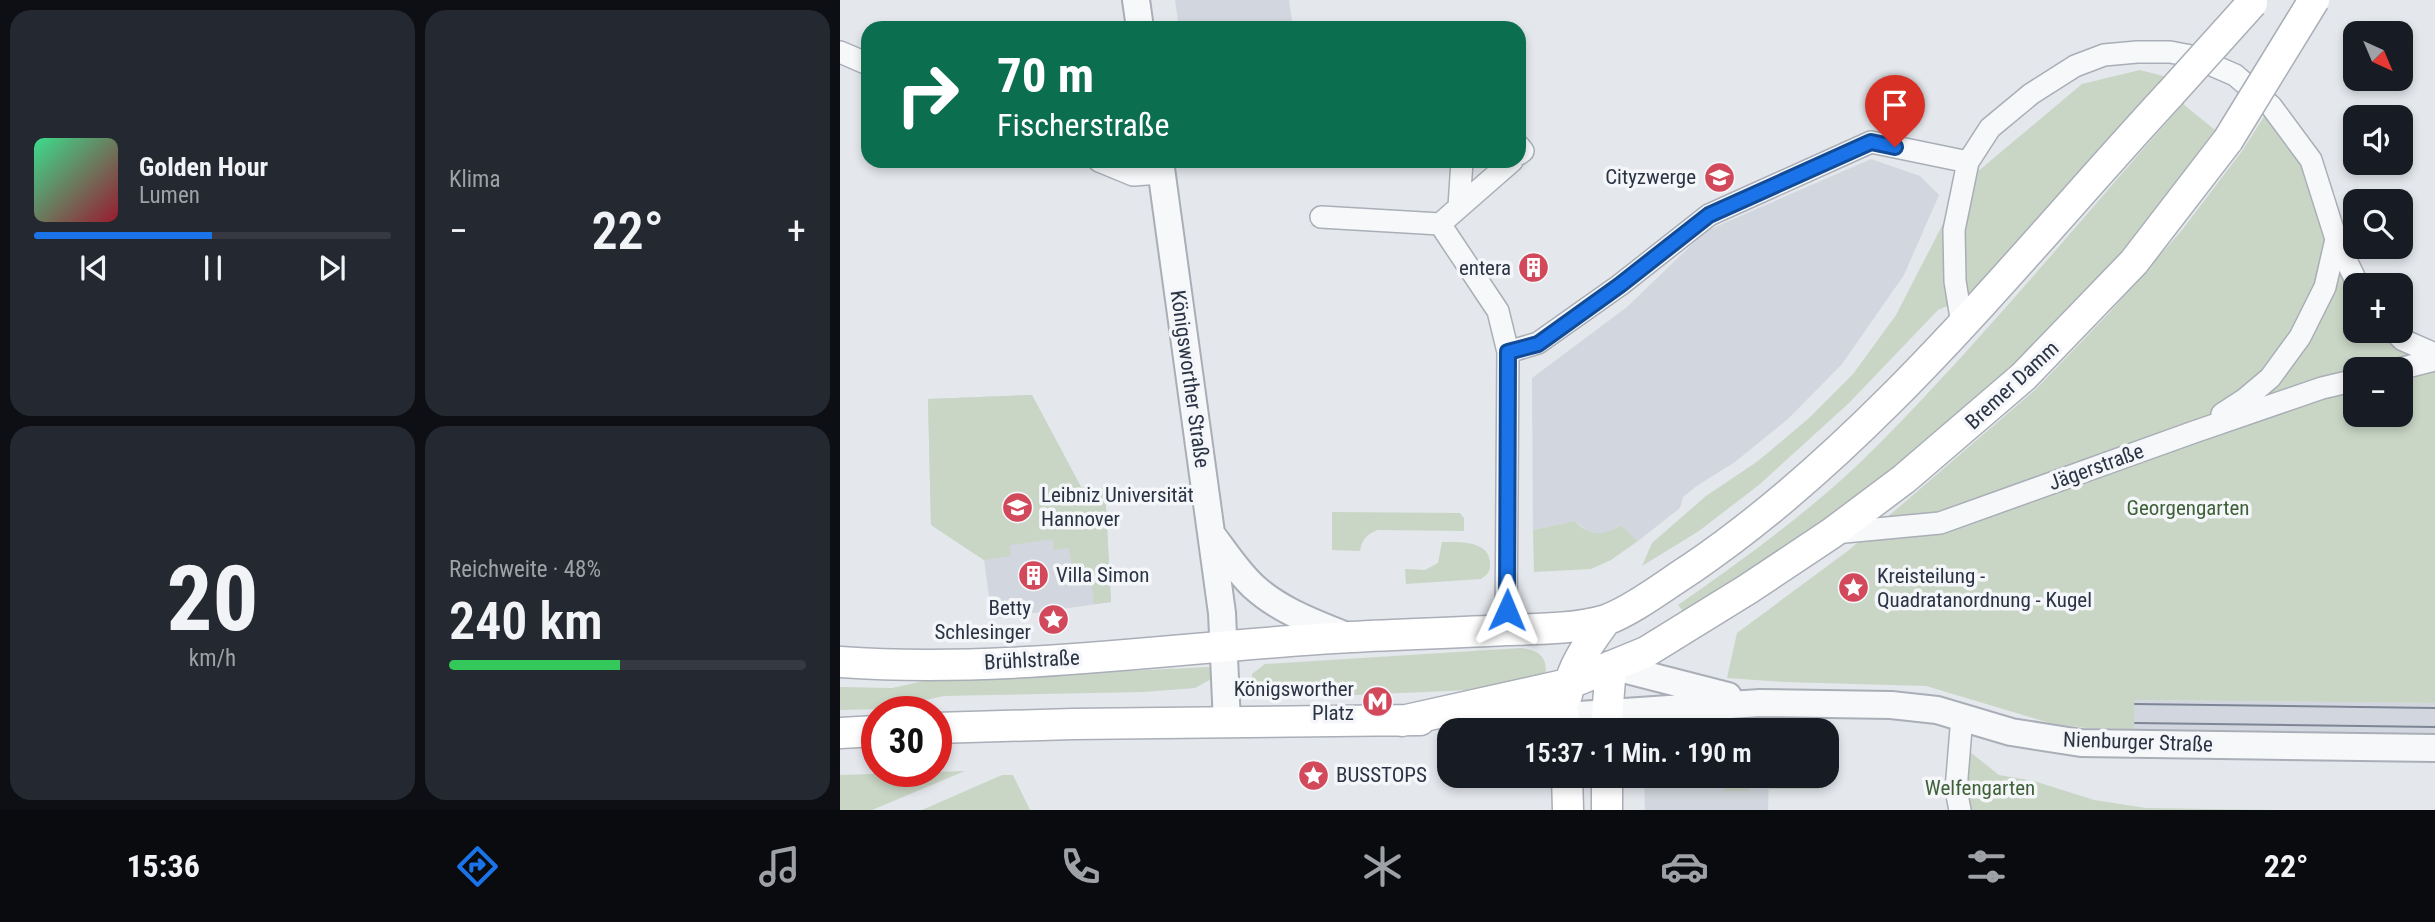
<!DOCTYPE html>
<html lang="de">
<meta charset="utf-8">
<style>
:root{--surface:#171b24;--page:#242831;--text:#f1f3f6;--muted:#9ea1a6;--line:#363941;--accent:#1a73e8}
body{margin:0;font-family:"Roboto Condensed",sans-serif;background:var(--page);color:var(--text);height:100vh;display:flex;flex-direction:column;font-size:26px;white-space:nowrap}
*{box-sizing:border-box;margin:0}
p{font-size:23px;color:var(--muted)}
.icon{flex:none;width:38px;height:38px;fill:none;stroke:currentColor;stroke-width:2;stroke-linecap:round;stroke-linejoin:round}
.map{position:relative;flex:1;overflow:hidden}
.sheet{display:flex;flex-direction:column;gap:10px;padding:10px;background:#0d0f14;width:840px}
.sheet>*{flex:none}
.top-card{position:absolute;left:21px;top:21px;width:665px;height:147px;border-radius:21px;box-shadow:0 4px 10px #0003;background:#0b6e4f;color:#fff;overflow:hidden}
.needle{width:46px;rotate:136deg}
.controls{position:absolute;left:1503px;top:21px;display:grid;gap:14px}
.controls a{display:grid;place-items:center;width:70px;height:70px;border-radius:14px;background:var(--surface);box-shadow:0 4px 10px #0003;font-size:35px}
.speed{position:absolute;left:21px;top:696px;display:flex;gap:14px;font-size:35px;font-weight:700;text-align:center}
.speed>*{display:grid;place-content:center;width:91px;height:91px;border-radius:50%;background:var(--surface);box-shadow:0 4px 10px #0003;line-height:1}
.speed .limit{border:10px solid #d22;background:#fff;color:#111}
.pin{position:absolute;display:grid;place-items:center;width:60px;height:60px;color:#fff;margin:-72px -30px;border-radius:50% 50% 50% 0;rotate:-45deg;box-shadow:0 0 7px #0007}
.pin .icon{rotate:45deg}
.me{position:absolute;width:77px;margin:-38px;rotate:1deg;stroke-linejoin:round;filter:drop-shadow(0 0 5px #0008)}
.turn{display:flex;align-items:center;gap:24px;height:147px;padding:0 21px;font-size:32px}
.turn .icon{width:91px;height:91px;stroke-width:2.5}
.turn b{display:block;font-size:49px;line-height:60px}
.big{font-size:52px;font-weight:600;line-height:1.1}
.sheet .card{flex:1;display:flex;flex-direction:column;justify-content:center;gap:10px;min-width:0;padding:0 24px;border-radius:21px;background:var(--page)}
.sheet .dial{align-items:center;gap:0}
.dial b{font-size:91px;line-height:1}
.song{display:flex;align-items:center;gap:21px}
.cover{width:84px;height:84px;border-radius:10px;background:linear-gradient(135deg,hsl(150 70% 55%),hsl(350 70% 35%))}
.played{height:7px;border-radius:4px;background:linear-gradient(90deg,var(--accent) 50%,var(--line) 50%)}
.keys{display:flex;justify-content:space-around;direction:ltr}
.heat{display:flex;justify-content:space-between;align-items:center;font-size:38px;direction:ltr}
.charge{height:10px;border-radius:5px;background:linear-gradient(90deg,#34c759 48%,var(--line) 0)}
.sheet .tiles{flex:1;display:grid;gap:10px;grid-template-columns:repeat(2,1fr)}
.trip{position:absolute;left:597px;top:718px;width:402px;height:70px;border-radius:21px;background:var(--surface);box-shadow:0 4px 10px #0003;font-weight:600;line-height:70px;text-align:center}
.dock{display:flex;height:112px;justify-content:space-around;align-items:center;background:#090b0e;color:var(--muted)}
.dock .icon{width:49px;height:49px}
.dock .active{color:var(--accent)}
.dock b{font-size:32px;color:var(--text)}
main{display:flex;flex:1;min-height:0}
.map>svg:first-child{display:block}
.built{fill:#d2d6de}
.green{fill:#c9d6c5;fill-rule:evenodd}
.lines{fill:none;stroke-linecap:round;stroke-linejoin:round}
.minor-casing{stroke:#a9aeb7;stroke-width:24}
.tertiary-casing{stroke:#a9aeb7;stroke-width:30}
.secondary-casing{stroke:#a9aeb7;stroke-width:33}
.minor{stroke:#f7f8fa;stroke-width:21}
.tertiary{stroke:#f7f8fa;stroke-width:26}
.secondary{stroke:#fff;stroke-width:30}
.tram{stroke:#7d8696;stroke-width:2}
.secondary-bridge-casing{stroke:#a9aeb7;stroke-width:33;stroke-linecap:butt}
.secondary-bridge{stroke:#fff;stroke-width:30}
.route-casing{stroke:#114b97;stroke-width:18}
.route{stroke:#1a73e8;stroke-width:12}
.labels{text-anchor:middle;stroke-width:7;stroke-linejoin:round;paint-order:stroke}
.poi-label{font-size:21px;fill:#2b3445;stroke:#f4f6f9;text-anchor:end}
.street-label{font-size:21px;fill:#2b3445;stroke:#f4f6f9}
.park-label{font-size:21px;fill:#3f6138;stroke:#f4f6f9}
</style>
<main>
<section class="sheet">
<div class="tiles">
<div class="card">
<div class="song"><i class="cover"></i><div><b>Golden Hour</b><p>Lumen</p></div></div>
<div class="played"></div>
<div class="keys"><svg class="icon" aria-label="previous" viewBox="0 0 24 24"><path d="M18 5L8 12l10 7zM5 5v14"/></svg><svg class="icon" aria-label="pause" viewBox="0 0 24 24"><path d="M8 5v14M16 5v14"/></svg><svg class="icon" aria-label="next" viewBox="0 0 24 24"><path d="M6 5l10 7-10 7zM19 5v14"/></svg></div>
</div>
<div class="card"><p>Klima</p>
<div class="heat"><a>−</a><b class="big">22°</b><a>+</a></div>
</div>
<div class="card dial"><b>20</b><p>km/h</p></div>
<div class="card"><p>Reichweite · 48%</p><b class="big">240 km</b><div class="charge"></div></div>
</div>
</section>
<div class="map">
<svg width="1595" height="810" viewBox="0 0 1595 810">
<rect width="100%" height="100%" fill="#e4e7ec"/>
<!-- built -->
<path class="built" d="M335,0H449L453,28H339Z
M1031,159L1080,176L1099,195L1064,275L1002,364L948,419L895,462L858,485L843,497L840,508L798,541L781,525L766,533L757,534L749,532L735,521L693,530L692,378L787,307L866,231Z
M192,395L241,487L265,488L271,602L152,619L144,560L91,525L88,399Z
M1295,700L1595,703V734L1294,729Z
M804,775H929L928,810H805Z"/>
<!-- green -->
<path class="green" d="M1300,70L1327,77L1134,295L1098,310L1009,403L920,484L859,531L802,566L812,543L866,496L918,461L968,419L1013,374L1056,315L1124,183L1242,84Z
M1343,104L1375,130L1321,203L1259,279L1172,368L1055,470L903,582L846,615L838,605C907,557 976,507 1036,447C1144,338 1241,219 1343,104Z
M1431,106L1442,118L1516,285V331H1554L1595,354V703L1295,700L1294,729L1246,728L1210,723L1086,686L944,682L887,678L897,633L1009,550L1195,390L1271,311L1342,230L1402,151ZM1516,369H1561V415H1516Z
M192,395L241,487L265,488L271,602L254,604L252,584L241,585L239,566L232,567L229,548L214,550L213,539L170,545L171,556L144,560L91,525L88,399Z
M492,512L620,513L624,518V531L538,530C527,534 522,539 520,551L492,550Z
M735,521C750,537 764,536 781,525L798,541L771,560L751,569L694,572L693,530Z
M602,542C619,542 651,540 650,565C650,572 647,575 641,579L566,584L565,569L585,570L598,563Z
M681,648C696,650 706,654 706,671L698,679L630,690L425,699L413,691L412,674L425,664Z
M368,667L373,670V678L355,688L304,692L104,696L42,709L0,710V687L52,688L84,681Z
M1120,744L1159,775L1194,781L1254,800L1306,808L1437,810H1120Z
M125,771L32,810H0V775Z
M162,775H173L190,810H82Z
M831,775H909L910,791H884L883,788H831Z
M929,775H979V789H929Z"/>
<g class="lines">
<defs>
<path id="minor" d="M0,52L28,64
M679,146L683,151L679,154
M259,161L293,175L321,173
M619,207L622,161
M481,217L600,224L658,311L668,352L666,630
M600,224L672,161
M1122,324L1115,281L1114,230L1128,162L1150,128L1191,94L1235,66L1264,55L1297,52H1330L1351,56L1395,75L1431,106L1471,160L1496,239L1518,285
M1554,331L1563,340L1595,354
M668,352L698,343L780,285L869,215L1031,142L1128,162
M1559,369L1595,360
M1382,414L1405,399L1430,378L1460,337L1485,287L1496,239
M994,533L1100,523L1354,432L1482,388L1516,380
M1120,810L1116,790L1122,716"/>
<path id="tertiary" d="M296,0L300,28
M320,161L382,613L387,723
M372,535C385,552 397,571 413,586C440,611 475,623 509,637
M771,666L888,696
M724,716L920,703L1051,705L1097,710L1171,732L1241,743L1595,748"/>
<path id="secondary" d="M0,662C170,674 341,646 511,637C562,634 614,633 666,630C696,629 737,629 766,620C793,610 827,584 852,568C1034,444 1181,255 1330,94
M727,695C731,666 750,642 766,620
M640,719L724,716
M562,721L728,684L806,652L908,589L992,533L1064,479L1183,377L1294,262L1388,140
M96,728L233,724L580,720
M766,730L771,666
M0,733L37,731
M727,775L728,810
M767,775V810"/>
</defs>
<!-- minor casing -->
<use href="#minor" class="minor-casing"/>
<!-- tertiary casing -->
<use href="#tertiary" class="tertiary-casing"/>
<!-- secondary casing -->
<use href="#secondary" class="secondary-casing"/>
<!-- minor -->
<use href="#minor" class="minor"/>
<!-- tertiary -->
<use href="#tertiary" class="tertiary"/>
<!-- secondary -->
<use href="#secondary" class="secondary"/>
<!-- tram -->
<path class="tram" d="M1295,704L1595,708
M1295,723L1595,727"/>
<defs>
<path id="secondary-bridge" d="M1330,94L1412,3
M1388,140L1474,0"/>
</defs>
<!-- secondary-bridge casing -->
<use href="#secondary-bridge" class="secondary-bridge-casing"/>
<!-- secondary-bridge -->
<use href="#secondary-bridge" class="secondary-bridge"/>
</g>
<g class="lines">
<defs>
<path id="route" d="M667,610L668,352L698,344L780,285L869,215L1031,142L1055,147"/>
</defs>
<!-- route casing -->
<use href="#route" class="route-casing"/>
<!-- route -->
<use href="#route" class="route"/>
</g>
<!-- icons -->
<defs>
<symbol id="school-disc" viewBox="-11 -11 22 22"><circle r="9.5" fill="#d1495b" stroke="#f4f6f9"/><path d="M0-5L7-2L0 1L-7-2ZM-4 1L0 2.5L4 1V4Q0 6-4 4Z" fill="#fff"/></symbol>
<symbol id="building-disc" viewBox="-11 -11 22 22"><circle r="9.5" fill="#d1495b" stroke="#f4f6f9"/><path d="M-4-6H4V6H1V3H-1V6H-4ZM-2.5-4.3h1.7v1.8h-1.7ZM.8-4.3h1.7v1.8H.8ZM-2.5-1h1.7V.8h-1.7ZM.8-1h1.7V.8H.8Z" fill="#fff"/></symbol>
<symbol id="university-disc" viewBox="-11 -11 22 22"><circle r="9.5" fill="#d1495b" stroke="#f4f6f9"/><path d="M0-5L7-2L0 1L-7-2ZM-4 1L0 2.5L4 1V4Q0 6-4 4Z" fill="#fff"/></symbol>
<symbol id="sight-disc" viewBox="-11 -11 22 22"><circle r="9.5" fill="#d1495b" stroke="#f4f6f9"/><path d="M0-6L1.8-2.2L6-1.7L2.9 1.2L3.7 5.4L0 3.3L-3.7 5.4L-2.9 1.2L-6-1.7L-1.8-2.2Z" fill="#fff"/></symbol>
<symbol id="metro-disc" viewBox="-11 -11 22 22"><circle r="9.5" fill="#d1495b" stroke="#f4f6f9"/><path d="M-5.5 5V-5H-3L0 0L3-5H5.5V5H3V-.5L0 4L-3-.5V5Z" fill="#fff"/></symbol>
</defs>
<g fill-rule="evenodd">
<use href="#school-disc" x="862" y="160" width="35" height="35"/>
<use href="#building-disc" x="676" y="250" width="35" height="35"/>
<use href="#university-disc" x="160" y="490" width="35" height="35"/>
<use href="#building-disc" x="176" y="558" width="35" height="35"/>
<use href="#sight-disc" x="996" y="570" width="35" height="35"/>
<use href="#sight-disc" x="196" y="602" width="35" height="35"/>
<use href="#metro-disc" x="520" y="684" width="35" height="35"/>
<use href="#sight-disc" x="456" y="758" width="35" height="35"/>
</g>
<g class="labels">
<!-- poi labels -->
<g class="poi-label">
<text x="856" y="184">Cityzwerge</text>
<text x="671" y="275">entera</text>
<text x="201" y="502" text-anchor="start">Leibniz Universität<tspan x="201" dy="24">Hannover</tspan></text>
<text x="216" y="582" text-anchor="start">Villa Simon</text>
<text x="1037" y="583" text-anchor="start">Kreisteilung -<tspan x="1037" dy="24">Quadratanordnung - Kugel</tspan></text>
<text x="191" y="615">Betty<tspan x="191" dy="24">Schlesinger</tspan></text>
<text x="514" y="696">Königsworther<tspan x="514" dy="24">Platz</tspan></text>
<text x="496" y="782" text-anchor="start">BUSSTOPS</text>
</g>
<!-- street labels -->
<g class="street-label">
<text transform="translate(350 379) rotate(82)" y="7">Königsworther Straße</text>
<text transform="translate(1172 385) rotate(-43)" y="7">Bremer Damm</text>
<text transform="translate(1256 467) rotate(-20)" y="7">Jägerstraße</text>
<text transform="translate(192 660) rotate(-3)" y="7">Brühlstraße</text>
<text transform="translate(1298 742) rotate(2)" y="7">Nienburger Straße</text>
</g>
<!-- park labels -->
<g class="park-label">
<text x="1348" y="515">Georgengarten</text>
<text x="1140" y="795">Welfengarten</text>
</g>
</g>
</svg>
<div class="controls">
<a><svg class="needle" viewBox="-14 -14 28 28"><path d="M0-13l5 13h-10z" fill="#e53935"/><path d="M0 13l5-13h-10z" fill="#9ea1a6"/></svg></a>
<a><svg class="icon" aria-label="sound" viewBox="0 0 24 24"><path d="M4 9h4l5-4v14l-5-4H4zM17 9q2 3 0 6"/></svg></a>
<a><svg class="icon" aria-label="search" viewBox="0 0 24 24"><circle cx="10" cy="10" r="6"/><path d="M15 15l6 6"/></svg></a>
<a>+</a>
<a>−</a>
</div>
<div class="speed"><div class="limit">30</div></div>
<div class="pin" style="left:1055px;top:147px;background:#d93025"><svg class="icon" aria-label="arrive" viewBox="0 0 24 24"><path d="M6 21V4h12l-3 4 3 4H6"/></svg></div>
<svg class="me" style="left:667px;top:610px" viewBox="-20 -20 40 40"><path d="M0-17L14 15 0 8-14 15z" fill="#1a73e8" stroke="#fff" stroke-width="4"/></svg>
<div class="trip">15:37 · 1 Min. · 190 m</div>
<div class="top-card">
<div class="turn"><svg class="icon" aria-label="right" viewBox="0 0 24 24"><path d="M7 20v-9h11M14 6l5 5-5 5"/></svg><div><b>70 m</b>Fischerstraße</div></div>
</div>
</div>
</main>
<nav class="dock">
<b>15:36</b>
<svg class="icon active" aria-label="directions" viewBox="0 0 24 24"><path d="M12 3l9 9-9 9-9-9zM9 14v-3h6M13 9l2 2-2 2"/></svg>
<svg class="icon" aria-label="music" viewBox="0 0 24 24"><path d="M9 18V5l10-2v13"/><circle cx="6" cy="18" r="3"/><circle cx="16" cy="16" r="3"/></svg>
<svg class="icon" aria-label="phone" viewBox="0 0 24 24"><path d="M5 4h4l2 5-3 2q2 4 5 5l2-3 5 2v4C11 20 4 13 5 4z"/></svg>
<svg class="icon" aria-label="climate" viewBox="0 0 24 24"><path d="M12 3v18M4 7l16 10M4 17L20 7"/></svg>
<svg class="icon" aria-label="car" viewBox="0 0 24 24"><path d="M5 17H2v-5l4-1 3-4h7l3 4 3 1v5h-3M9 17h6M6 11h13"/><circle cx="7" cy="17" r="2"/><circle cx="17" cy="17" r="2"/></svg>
<svg class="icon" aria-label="filters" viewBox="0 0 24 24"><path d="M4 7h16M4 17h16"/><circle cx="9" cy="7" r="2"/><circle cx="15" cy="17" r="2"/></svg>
<b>22°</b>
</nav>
